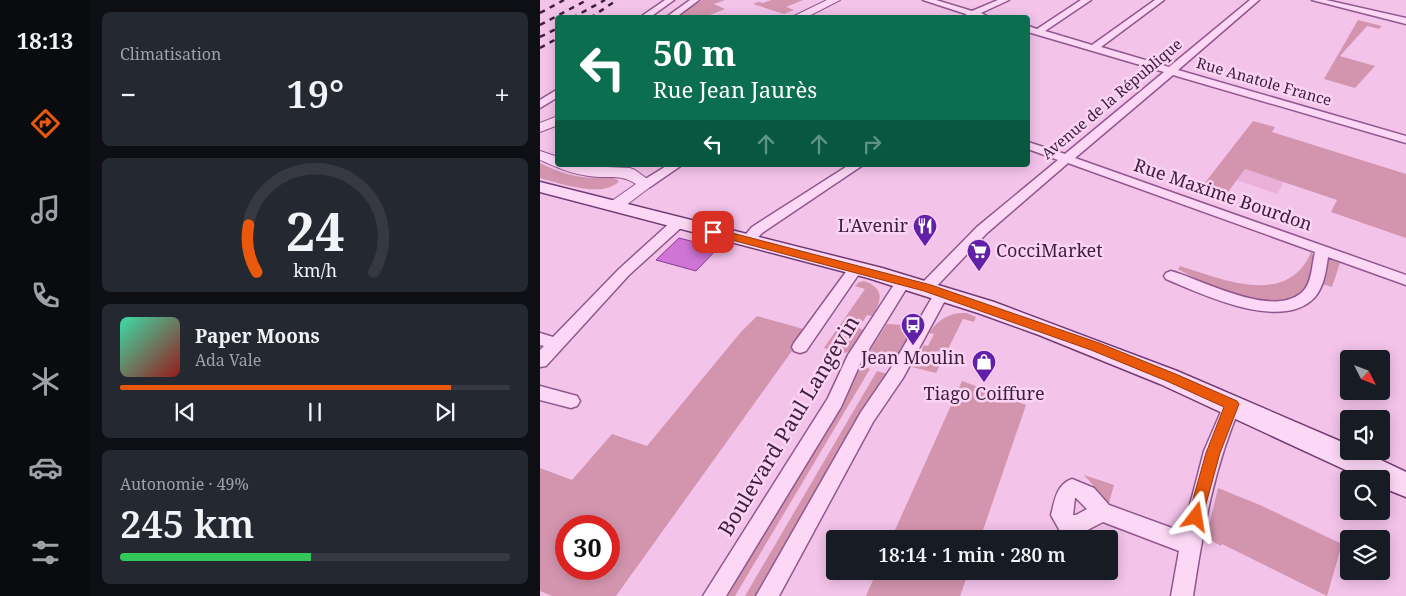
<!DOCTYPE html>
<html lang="fr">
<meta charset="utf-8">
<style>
:root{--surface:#171b24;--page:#242831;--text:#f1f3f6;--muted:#9ea1a6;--line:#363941;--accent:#ea580c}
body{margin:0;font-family:"Noto Serif",serif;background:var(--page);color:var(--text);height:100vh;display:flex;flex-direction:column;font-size:19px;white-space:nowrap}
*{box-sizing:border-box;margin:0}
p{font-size:16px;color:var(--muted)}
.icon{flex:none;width:28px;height:28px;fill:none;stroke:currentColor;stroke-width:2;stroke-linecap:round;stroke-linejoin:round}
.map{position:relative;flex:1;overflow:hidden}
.details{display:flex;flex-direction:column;gap:12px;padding:12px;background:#0d0f14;width:450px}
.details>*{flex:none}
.banner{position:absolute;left:15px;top:15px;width:475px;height:152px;border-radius:5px;box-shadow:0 2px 12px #0003;background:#0b6e4f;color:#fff;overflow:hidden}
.needle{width:32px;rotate:132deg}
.tools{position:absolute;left:800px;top:350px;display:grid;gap:10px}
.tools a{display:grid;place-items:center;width:50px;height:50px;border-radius:5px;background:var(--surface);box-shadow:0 2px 12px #0003;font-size:25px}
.speed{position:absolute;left:15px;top:515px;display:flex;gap:10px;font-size:25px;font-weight:700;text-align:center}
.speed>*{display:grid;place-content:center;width:65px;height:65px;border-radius:50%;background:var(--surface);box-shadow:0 2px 12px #0003;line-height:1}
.speed .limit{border:8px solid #d22;background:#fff;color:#111}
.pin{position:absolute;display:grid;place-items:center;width:42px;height:42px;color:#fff;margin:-21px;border-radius:10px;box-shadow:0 2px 8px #0006}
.me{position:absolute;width:55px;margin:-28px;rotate:14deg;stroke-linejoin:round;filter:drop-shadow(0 0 4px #0008)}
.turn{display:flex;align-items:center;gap:18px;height:105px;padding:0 15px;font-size:22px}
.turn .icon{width:65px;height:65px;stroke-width:2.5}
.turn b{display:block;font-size:35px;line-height:42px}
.lanes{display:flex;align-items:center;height:48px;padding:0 15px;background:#0003;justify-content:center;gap:25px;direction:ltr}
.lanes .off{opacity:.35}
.big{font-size:38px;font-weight:600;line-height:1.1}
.details .widget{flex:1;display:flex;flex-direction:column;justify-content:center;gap:8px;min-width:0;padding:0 18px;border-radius:8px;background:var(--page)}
.details .dial{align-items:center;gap:0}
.dial svg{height:130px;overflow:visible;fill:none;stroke:var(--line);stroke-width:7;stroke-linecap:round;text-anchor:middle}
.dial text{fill:var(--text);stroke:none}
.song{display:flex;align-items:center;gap:15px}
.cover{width:60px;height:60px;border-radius:8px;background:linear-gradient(135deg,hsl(160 70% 55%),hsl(0 70% 35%))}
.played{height:5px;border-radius:2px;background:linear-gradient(90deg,var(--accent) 85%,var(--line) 85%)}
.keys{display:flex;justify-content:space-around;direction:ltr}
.heat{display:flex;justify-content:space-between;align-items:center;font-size:28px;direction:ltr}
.charge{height:8px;border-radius:4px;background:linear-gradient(90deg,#34c759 49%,var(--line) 0)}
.trip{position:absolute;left:286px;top:530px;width:292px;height:50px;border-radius:5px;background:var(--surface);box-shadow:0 2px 12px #0003;font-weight:600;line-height:50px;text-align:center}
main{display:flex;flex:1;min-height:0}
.dock{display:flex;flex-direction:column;width:90px;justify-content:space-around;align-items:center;background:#090b0e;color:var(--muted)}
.dock .icon{width:35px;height:35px}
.dock .active{color:var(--accent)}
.dock b{font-size:22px;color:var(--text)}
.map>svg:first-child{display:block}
.farmland{fill:#eab0d7}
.green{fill:#d395ae;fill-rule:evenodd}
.building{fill:#ce75d6;stroke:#893a93}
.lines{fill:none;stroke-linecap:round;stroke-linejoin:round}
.minor-casing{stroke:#91578f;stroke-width:3}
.tertiary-casing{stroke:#91578f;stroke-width:2}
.secondary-casing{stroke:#723a73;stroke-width:3}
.minor{fill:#fdd8f6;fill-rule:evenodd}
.tertiary{fill:#fdd8f6;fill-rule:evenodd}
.secondary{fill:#fdd8f6;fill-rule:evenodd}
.rail{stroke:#3e1d3f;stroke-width:2.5;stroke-dasharray:5.5 5.5;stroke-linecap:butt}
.route{fill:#ea580c;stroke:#983908}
.labels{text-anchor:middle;stroke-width:5;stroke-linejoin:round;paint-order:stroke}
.far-street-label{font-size:15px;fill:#3e1d3f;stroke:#fad4f2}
.street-label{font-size:18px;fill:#3e1d3f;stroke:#fad4f2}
.poi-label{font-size:18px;fill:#3e1d3f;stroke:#fad4f2}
.near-street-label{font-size:21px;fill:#3e1d3f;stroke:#fad4f2}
</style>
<main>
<nav class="dock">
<b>18:13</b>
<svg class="icon active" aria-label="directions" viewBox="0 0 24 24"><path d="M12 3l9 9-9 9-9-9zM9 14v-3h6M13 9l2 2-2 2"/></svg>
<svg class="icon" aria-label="music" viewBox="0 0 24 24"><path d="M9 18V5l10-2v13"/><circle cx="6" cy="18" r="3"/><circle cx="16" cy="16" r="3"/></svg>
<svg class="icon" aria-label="phone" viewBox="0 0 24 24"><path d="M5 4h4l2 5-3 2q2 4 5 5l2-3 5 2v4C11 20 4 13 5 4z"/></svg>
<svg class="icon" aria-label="climate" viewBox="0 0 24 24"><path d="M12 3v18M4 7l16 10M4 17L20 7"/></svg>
<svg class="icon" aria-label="car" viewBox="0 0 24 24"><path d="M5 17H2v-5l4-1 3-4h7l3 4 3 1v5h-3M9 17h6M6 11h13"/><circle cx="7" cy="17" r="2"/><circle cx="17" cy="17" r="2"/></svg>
<svg class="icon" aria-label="filters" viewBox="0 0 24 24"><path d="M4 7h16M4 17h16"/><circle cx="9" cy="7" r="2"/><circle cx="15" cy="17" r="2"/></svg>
</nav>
<section class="details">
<div class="widget"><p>Climatisation</p>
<div class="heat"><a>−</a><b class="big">19°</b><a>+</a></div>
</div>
<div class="widget dial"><svg viewBox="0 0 100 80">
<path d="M14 69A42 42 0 1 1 86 69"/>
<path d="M14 69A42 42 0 0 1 9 40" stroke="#ea580c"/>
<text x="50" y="56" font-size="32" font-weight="700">24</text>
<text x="50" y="72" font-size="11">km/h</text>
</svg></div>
<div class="widget">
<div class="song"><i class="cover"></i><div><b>Paper Moons</b><p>Ada Vale</p></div></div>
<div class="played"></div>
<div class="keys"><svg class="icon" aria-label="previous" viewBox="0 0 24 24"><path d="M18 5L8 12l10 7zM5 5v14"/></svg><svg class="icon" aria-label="pause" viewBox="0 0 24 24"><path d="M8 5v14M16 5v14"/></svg><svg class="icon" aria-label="next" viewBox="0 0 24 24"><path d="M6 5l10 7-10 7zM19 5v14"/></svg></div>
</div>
<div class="widget"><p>Autonomie · 49%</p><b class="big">245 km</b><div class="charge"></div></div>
</section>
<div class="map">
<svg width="866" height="596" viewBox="0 0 866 596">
<rect width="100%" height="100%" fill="#f3c3ea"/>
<!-- farmland -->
<path class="farmland" d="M705,169L744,182L737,194L697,180Z"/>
<!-- green -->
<path class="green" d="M162,0H185L174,4L185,9L165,17H136Z
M231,0H263L246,7L254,10L244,14L213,4L218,2L223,3Z
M818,20L842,26L839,29L827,26L800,56L835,66L815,88L784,79Z
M713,121L735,127L732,132L866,174V238L791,212L797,200L705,169L688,192L664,184Z
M0,163C19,173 37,178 59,178C66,178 73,176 79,181C63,199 19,183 0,178Z
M771,252L774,256C772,266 772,281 765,290C743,320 662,284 638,269L640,266C682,279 748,308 771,252Z
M789,259L800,263L792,287L782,284Z
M324,281C345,288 342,301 332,316L327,315L319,328L323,330L309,352L303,353L284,348L325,289L315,286L319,282Z
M427,313L436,317L434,322L423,319L396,373L372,367L384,345L388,346L394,334L389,333C398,319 410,312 427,313Z
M217,316L267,330L76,596H12L0,591V468L32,480L72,434L107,446L200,333ZM26,526H69V569H26Z
M347,324L366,325L371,329L370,334L353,363L327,355Z
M317,365L330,369L195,596H182Z
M337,371L351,375L217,596H205Z
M422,381L486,405L440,539H351Z
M544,475L574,485L569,503Z
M678,488L720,505L802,544L787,596L682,544L681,546L666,538Z
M337,571H429L420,596H326Z"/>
<!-- building -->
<path class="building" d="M139,238L178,248L156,271L116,260Z"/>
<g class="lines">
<defs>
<path id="minor" d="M125,0H134L109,18H99Z
M150,0H159L135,18H125Z
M383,0H396L432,11L458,0H469L441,13L451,18L427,17L426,14Z
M541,0H551L505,31L552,45L615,0H624L561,47L629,67L710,0H719L638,70L866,136V143L633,75L535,158L866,275V285L788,257C786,271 784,286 775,297C742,333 662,294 626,279L624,276L626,273L631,271C663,280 738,322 765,289C772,280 772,264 775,252L528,163L447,233L392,291L387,292L382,291L380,287L382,283L437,227L518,160L488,149V142L525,154L624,72L488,32V26L497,29Z
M772,0H786L866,18V24Z
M18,89V97L0,108V100Z
M128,165H142L110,187H102L100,184L102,181Z
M309,165H323L222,233L213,243H203L201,240L212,227Z
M138,219L145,223L143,226L89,275L6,366L0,367V350L4,346L0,345V333L13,337L79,269L133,220Z
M316,263L321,265L323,268L266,351L260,353L254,351L252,347L254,343L311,265Z
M364,276L369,277L371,281L321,362L301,407L186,596H163L288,398L308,355L359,277Z
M402,288L407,289L409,293L363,378L333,422L239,596H216L321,412L351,368L397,289Z
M0,386L37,396L40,401L37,406L31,408L0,400Z
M692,398L698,400L701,405C674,466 663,530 653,596H631L639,551L563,522L538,535L520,531L511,515C515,500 516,485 532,479L554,488L569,505L643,532L664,451L686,400ZM536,498L547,509L536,515H533L535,498Z"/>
<path id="tertiary" d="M287,0H300L265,18H250Z
M18,116V125L0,132V123Z
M0,151L18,157V165L90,168L95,170L114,184L81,209H69L67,206L69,203L96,184C80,173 68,179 49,176C32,174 16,167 0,160Z"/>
<path id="secondary" d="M0,182L342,268L454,302L637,371L809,445V451H822L866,472V497L841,487V479H825L620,384L499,335L438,313L328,278L0,192Z"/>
</defs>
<!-- minor casing -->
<use href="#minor" class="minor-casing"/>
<!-- tertiary casing -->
<use href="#tertiary" class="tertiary-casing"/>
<!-- secondary casing -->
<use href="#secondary" class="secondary-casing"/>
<!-- minor -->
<use href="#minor" class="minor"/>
<!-- tertiary -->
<use href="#tertiary" class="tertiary"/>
<!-- secondary -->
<use href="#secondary" class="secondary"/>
<!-- rail -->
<path class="rail" d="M0,13L24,0
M32,18L65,0
M50,18L77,0
M0,25L47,0
M0,37L18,28
M0,48L18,38"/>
</g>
<!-- route -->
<path class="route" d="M173,228L391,285L559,343L638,375L697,401L699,404L680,453L661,522L656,524L650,522L648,517L666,453L684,407L629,382L551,350L384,291L169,234L168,232Z"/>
<!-- icons -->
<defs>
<symbol id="restaurant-pin" viewBox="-11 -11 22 30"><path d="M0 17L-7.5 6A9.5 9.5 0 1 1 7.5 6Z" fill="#621fa8" stroke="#fad4f2"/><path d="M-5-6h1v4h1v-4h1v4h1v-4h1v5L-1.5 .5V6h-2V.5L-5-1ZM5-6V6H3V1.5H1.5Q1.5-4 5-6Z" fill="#fff"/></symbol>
<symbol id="supermarket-pin" viewBox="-11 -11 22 30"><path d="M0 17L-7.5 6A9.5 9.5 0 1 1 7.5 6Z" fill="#621fa8" stroke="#fad4f2"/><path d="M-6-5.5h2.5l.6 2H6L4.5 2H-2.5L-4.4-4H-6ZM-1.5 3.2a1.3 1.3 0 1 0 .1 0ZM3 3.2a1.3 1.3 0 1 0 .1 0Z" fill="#fff"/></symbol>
<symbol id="bus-pin" viewBox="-11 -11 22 30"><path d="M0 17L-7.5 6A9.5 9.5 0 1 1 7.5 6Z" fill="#621fa8" stroke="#fad4f2"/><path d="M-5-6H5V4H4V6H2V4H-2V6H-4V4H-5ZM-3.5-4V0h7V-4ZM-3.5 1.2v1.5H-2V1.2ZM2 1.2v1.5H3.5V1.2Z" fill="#fff"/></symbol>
<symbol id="shop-pin" viewBox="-11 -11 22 30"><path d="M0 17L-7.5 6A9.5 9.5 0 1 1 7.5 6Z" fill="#621fa8" stroke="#fad4f2"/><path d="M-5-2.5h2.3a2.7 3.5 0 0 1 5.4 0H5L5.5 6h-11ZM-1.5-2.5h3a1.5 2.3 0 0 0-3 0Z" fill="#fff"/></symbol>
</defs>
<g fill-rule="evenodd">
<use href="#restaurant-pin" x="371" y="212" width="28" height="38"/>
<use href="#supermarket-pin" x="425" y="237" width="28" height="38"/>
<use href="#bus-pin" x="359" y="311" width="28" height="38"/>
<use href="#shop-pin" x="430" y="348" width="28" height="38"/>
</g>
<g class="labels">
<!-- far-street labels -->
<g class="far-street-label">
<text transform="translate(724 82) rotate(16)" y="5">Rue Anatole France</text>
<text transform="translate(572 99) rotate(-40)" y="5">Avenue de la République</text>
</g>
<!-- street labels -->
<g class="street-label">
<text transform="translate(683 195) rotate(19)" y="6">Rue Maxime Bourdon</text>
</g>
<!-- poi labels -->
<g class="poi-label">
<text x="368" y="232" text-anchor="end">L'Avenir</text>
<text x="456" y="257" text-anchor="start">CocciMarket</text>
<text x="373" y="364">Jean Moulin</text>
<text x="444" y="400">Tiago Coiffure</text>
</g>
<!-- near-street labels -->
<g class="near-street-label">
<text transform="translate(249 426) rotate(-59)" y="7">Boulevard Paul Langevin</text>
</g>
</g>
</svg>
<div class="tools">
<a><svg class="needle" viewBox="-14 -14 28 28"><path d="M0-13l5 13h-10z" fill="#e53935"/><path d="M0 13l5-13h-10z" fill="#9ea1a6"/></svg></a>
<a><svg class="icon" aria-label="sound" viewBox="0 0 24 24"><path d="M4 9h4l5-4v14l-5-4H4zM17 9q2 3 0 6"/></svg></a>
<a><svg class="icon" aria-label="search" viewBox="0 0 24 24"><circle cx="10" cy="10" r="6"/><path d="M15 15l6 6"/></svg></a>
<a><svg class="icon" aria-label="layers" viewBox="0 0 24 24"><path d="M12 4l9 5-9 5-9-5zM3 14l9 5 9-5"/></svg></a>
</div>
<div class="speed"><div class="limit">30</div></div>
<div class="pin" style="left:173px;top:232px;background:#d93025"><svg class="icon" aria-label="arrive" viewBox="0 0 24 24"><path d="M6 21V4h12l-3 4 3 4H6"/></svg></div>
<svg class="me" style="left:656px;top:517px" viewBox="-20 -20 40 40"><path d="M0-17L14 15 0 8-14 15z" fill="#ea580c" stroke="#fff" stroke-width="4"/></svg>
<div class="trip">18:14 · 1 min · 280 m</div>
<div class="banner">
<div class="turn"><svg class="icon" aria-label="left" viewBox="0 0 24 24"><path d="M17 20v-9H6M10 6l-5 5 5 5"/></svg><div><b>50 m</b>Rue Jean Jaurès</div></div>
<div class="lanes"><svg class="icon" aria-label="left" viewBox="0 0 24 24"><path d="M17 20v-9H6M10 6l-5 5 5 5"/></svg><svg class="icon off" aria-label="ahead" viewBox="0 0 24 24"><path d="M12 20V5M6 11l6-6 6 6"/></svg><svg class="icon off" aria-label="ahead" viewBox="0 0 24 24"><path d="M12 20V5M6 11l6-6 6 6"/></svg><svg class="icon off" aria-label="right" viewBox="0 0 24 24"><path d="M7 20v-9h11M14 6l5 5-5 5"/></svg></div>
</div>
</div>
</main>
